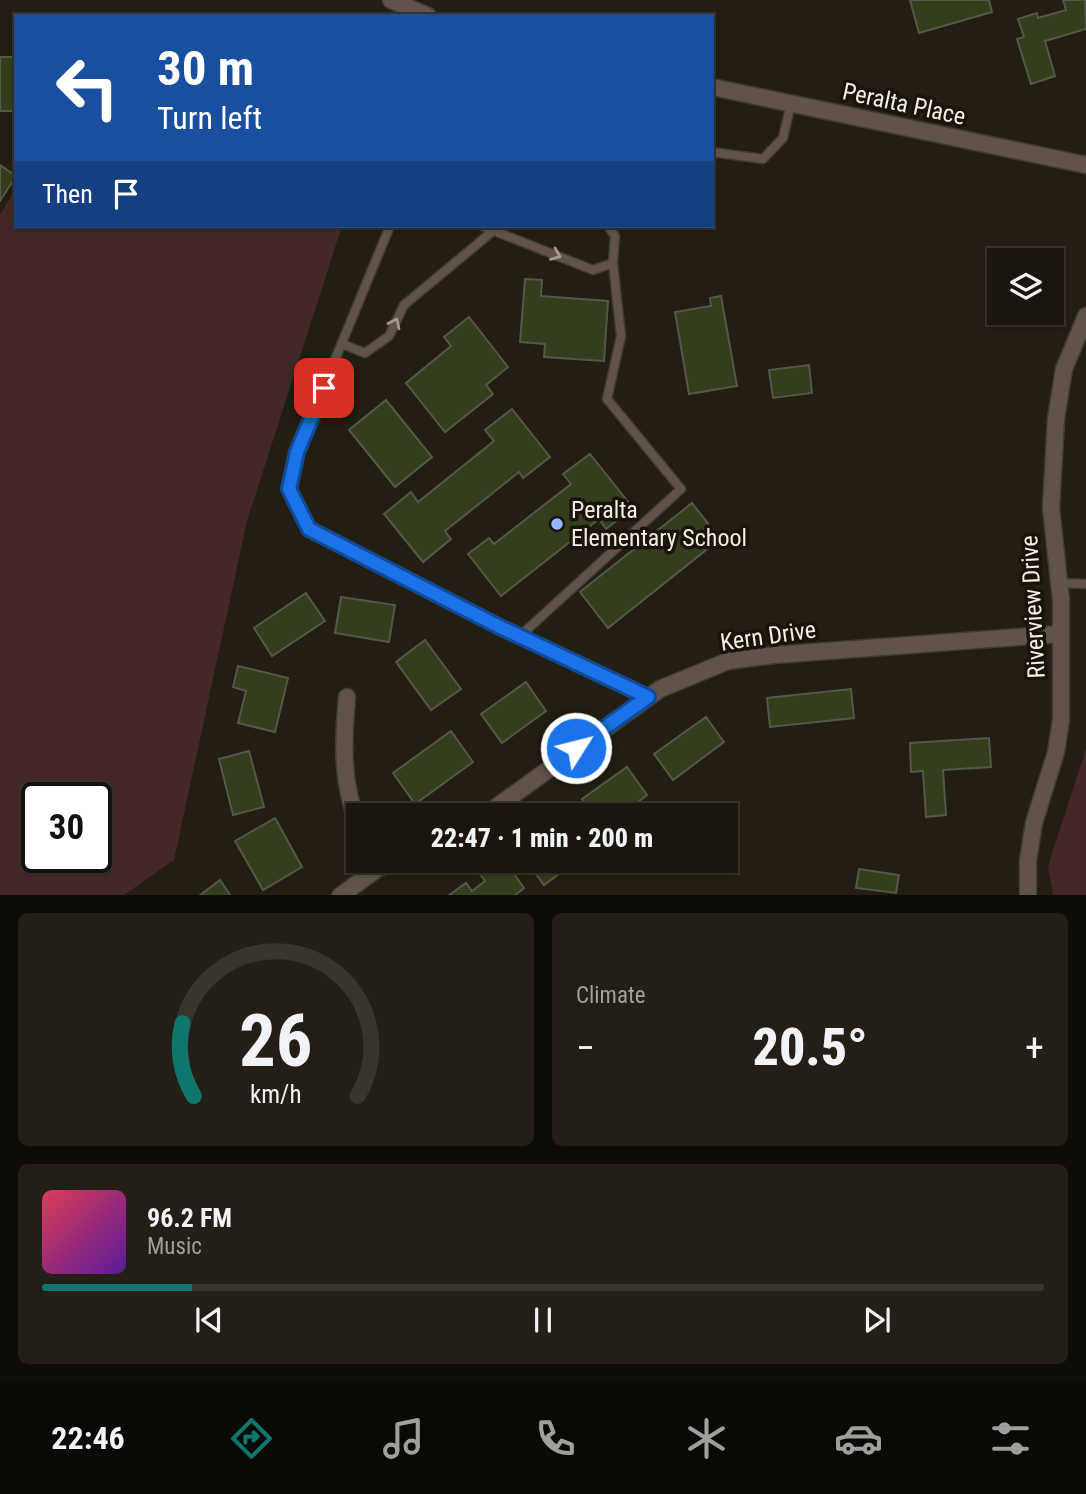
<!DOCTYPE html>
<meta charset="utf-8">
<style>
:root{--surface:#1a160d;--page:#231f16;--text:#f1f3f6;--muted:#9f9f9d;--line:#38352e;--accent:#0f766e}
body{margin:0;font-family:"Roboto Condensed",sans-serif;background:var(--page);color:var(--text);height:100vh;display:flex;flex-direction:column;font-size:26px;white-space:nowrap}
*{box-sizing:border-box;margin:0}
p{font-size:23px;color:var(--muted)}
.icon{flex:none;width:38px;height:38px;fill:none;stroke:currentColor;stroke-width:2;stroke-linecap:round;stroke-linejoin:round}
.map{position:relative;height:895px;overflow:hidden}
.sheet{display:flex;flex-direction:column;gap:18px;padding:18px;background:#0e0c07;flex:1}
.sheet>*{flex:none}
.guide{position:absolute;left:14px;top:14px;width:700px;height:214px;border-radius:0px;box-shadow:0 2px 5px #0004,0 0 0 2px var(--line);background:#1a4fa0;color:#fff;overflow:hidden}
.tools{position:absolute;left:987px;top:248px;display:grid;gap:14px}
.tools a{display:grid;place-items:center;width:77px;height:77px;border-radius:0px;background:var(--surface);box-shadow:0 2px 5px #0004,0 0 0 2px var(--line);font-size:35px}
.speed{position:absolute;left:21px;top:782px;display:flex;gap:14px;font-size:35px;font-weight:700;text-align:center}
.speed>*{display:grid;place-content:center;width:91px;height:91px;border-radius:50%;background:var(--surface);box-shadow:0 2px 5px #0004,0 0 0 2px var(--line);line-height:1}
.speed .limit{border:4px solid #111;border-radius:10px;background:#fff;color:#111}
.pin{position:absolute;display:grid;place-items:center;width:60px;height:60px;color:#fff;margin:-30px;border-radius:14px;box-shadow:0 4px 10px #0006}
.me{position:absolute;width:77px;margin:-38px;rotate:54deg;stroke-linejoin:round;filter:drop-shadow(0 0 5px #0008)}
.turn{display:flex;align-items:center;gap:24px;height:147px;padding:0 28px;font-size:32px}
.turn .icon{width:91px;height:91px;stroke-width:2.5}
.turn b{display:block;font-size:49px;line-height:60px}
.then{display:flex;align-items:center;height:66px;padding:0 28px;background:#0003;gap:14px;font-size:26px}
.big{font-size:52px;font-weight:800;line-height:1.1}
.sheet .widget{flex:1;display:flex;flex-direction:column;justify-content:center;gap:10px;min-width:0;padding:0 24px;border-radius:10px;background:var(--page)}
.sheet .dial{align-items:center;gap:0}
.dial svg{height:182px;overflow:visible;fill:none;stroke:var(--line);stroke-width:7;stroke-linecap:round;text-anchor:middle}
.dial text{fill:var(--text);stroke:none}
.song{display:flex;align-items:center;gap:21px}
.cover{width:84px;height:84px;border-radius:10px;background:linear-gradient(135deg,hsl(350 70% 55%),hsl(270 70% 35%))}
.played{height:7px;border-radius:4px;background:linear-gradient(90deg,var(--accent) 15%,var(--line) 15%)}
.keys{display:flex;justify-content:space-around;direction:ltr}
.heat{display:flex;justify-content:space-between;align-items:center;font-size:38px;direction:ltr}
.sheet .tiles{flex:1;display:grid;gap:18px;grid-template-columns:1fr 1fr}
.widget:last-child{grid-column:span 2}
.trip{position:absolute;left:346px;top:803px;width:392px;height:70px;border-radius:0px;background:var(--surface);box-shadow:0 2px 5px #0004,0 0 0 2px var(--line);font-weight:800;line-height:70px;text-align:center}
.tabs{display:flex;height:112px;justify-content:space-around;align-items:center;background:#0a0905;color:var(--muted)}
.tabs .icon{width:49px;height:49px}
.tabs .on{color:var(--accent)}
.tabs b{font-size:32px;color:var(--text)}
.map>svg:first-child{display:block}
.green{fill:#442828;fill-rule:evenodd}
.building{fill:#343e1d;stroke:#53594a;stroke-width:2}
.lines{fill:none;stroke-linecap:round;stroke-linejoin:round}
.lane-casing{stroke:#403b2f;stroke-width:11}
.street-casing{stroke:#403b2f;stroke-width:19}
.lane{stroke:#61534a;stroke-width:8}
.street{stroke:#61534a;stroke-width:16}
.oneway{stroke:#a29990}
.route-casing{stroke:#114b97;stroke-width:18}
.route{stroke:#1a73e8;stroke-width:12}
.poi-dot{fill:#92b7fd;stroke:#1a1408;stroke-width:2.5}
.labels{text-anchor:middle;stroke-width:7;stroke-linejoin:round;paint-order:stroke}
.street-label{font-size:24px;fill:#f1eee5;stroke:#1a1408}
.poi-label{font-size:24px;fill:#f1eee5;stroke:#1a1408;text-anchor:start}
</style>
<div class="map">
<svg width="1086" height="896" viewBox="0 0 1086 896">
<rect width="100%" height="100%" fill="#231e11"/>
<!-- green -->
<path class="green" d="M16,188V226H342L247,521L174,860L124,895H0V215ZM37,798H96V858H37Z
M1086,749V895H1053L1048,866Z"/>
<!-- building -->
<path class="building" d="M910,0H989L992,12L919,33Z
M1063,0H1085L1086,29L1045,41L1055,76L1031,84L1017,39L1024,37L1018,19L1037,13L1038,18L1066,10Z
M0,57H13L14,111H0Z
M0,165L16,176L0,201Z
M525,279L542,280L541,296L608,301L604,361L544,357L545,344L520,342Z
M721,296L737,386L689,394L675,312L711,306L710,298Z
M469,317L508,367L486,385L493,394L445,432L406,383L451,346L444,337Z
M809,365L812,393L773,398L769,370Z
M386,400L432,457L395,487L349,430Z
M512,409L550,457L523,478L519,472L445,531L451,539L423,562L384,514L411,492L418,502L494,441L485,430Z
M590,454L633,508L606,529L599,519L501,596L468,554L489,538L494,544L571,484L563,474Z
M692,503L720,539L608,628L580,592Z
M306,593L325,621L272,656L254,628Z
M341,597L395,605L389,642L335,633Z
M425,640L461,689L431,710L396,662Z
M238,666L288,678L275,732L238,723L246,691L233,687Z
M526,682L546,711L502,743L481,714Z
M851,689L854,718L770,727L767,698Z
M706,717L724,742L673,780L654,754Z
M451,731L473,762L415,804L393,773Z
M989,738L991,767L943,770L946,815L926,817L923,771L911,772L910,743Z
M249,751L264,807L233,815L219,759Z
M627,767L647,795L620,816H594L582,799Z
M275,818L302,867L263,890L235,841Z
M496,861H505L524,888L514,896H448L466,883L472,891L485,881L479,873Z
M526,861H561L567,868L544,885Z
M859,869L899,875L896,893L856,888Z
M220,880L231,896H199Z"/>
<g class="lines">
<defs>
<path id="lane" d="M712,152L763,159L783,138L791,103
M390,226L297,452L289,489L309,529L498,626L648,697
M482,226L593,270L613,263L615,236L608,226
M342,344L365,353L389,336L404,305L499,226
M1059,583L1086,584
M520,636L681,489L607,399L621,336L613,263"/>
<path id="street" d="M391,0L428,16
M712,87L1086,165
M347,697C343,742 341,784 359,826
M484,816L660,689L728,661L774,655L1060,634
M340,896L377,869L396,861
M1028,896V860L1034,823L1056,752L1061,720V600L1051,508L1056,419L1064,369L1086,316"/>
</defs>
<!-- lane casing -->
<use href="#lane" class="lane-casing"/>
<!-- street casing -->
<use href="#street" class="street-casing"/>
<!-- lane -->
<use href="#lane" class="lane"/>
<!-- street -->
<use href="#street" class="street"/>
</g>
<!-- one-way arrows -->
<defs><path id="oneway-chevron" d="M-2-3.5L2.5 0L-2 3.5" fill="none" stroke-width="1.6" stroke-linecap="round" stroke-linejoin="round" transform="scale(1.75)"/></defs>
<g class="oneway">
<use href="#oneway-chevron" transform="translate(556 255) rotate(22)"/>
<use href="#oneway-chevron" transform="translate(395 323) rotate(-64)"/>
</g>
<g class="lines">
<defs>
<path id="route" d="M324,388L297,452L289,489L309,529L498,626L648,697L576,748"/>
</defs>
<!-- route casing -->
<use href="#route" class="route-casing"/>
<!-- route -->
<use href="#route" class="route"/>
</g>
<!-- markers -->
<circle class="poi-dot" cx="557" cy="524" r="7"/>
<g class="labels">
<!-- street labels -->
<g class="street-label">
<text transform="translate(904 104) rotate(12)" y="8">Peralta Place</text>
<text transform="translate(1033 607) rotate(-93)" y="8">Riverview Drive</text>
<text transform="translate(768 636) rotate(-8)" y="8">Kern Drive</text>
</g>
<!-- poi labels -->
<g class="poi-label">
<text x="571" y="518">Peralta<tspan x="571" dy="28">Elementary School</tspan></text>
</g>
</g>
</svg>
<div class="tools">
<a><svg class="icon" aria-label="layers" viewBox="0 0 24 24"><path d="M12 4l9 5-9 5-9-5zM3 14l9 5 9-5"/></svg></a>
</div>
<div class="speed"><div class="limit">30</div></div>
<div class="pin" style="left:324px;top:388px;background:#d93025"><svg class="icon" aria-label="arrive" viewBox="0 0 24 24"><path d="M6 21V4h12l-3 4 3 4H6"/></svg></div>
<svg class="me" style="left:576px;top:748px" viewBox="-20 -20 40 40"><circle r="17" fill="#1a73e8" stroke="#fff" stroke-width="3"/><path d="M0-11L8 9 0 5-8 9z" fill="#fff"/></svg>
<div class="trip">22:47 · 1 min · 200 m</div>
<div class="guide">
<div class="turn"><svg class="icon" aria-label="left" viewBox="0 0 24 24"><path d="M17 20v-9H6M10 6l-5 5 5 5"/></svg><div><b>30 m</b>Turn left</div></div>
<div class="then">Then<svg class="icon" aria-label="arrive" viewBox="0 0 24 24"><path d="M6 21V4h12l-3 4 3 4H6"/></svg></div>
</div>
</div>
<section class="sheet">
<div class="tiles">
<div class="widget dial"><svg viewBox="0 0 100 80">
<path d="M14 69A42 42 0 1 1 86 69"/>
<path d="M14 69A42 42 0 0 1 9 37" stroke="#0f766e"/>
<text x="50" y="56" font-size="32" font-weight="700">26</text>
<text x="50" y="72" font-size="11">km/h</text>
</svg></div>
<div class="widget"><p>Climate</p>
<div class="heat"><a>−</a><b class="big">20.5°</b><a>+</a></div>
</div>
<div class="widget">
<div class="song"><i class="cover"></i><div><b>96.2 FM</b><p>Music</p></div></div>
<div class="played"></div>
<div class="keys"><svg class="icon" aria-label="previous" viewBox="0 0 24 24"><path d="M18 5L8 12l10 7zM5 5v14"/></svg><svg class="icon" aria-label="pause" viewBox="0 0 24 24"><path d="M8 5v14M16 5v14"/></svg><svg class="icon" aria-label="next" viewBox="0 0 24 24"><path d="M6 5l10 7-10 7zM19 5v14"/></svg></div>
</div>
</div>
</section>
<nav class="tabs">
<b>22:46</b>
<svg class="icon on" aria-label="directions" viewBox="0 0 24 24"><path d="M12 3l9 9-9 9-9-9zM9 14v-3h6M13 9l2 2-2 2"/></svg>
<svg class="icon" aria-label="music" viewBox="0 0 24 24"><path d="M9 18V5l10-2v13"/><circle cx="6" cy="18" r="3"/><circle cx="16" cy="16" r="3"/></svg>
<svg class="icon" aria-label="phone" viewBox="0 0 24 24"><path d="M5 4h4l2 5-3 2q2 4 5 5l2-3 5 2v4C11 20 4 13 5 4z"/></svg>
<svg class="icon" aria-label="climate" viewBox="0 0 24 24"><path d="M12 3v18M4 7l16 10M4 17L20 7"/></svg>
<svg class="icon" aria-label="car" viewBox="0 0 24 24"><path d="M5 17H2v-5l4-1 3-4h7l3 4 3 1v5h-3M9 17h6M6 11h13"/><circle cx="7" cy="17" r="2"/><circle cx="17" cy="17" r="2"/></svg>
<svg class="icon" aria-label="filters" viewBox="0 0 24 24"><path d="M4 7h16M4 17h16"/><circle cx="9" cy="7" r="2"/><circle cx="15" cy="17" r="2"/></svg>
</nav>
